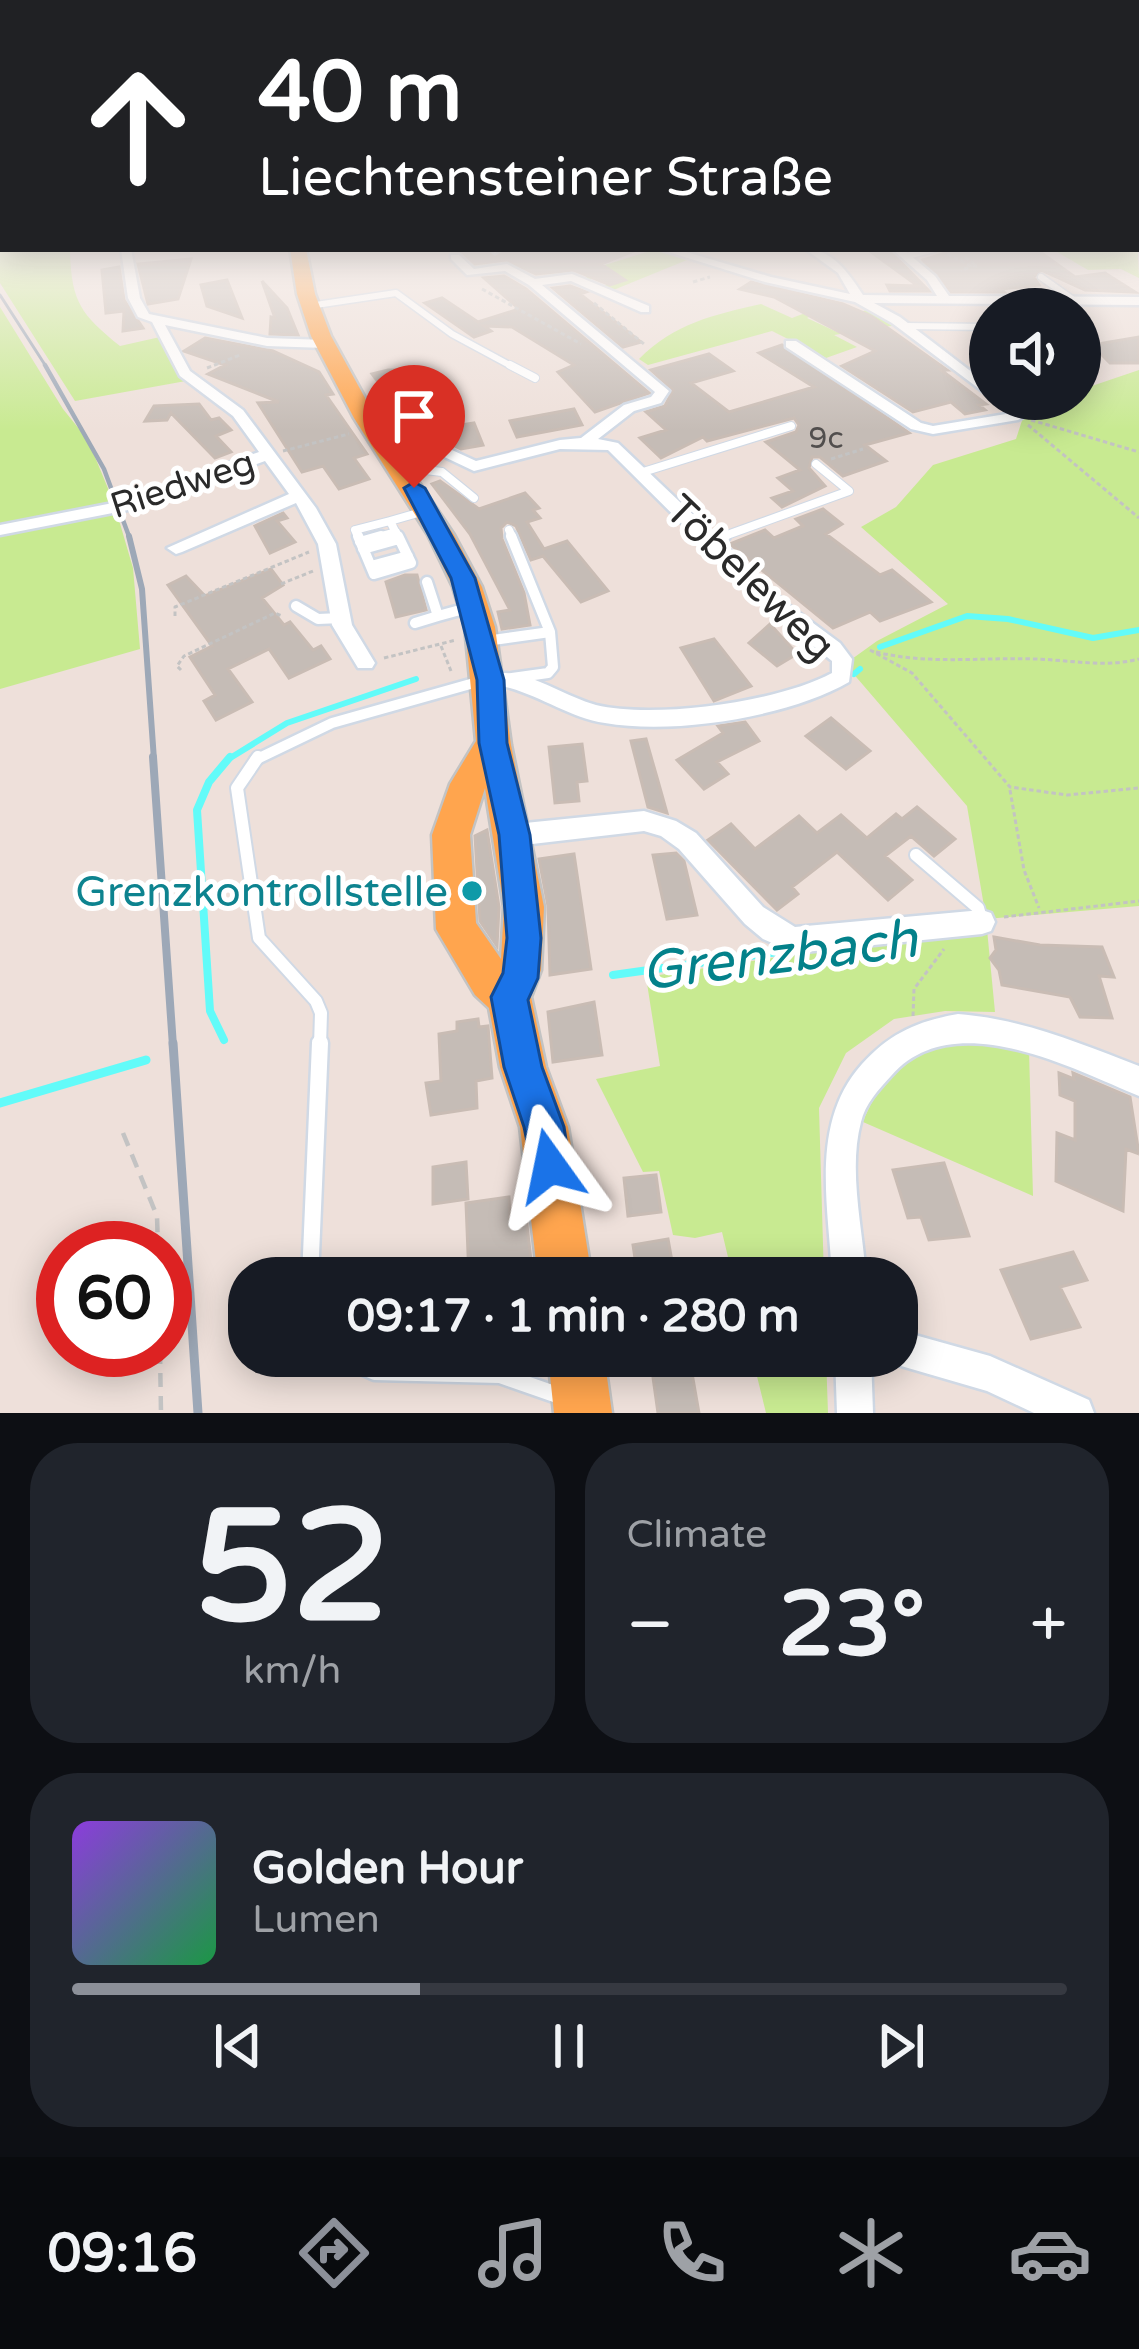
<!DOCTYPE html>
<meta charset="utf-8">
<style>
:root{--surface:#171b24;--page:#20242c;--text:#f1f3f6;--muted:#9ea1a6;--line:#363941;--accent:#8c9099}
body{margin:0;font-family:"Varela Round",sans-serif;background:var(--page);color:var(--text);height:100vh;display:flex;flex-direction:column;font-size:45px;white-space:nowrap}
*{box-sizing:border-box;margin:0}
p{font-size:39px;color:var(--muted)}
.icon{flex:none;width:66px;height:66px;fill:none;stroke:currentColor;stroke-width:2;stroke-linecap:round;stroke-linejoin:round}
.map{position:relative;height:1413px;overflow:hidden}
.details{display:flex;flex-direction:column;gap:30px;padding:30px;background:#0d0f14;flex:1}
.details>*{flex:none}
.banner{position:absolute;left:0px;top:0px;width:1140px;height:252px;box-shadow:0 6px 30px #0003;background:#202124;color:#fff;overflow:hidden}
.fabs{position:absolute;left:969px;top:288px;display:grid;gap:24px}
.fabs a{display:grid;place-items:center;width:132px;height:132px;border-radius:50%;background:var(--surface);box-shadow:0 6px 30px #0003;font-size:60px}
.speed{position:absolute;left:36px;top:1221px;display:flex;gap:24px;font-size:60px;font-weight:700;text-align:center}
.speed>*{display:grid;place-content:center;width:156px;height:156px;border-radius:50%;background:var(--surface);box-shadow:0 6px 30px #0003;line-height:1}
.speed .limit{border:18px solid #d22;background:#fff;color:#111}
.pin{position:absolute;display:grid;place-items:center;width:102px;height:102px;color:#fff;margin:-123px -51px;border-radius:50% 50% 50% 0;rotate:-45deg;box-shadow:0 0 12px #0007}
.pin .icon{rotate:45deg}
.me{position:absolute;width:132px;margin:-66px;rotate:348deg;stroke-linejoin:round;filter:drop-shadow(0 0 9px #0008)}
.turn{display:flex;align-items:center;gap:42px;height:252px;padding:0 60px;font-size:54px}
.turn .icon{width:156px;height:156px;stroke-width:2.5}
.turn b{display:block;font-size:84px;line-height:102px}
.big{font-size:90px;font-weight:700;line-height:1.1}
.details .card{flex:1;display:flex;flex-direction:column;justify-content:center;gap:18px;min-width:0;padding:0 42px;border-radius:48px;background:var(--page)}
.details .dial{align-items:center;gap:0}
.dial b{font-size:156px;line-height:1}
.song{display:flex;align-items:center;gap:36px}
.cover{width:144px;height:144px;border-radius:18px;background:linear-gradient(135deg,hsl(270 70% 55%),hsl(140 70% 35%))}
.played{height:12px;border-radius:6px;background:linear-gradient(90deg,var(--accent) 35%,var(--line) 35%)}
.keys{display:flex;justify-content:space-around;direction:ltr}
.heat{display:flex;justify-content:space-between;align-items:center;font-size:66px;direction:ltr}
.details .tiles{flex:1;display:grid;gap:30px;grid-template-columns:1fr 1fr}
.card:last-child{grid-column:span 2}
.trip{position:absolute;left:228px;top:1257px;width:690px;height:120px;border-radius:48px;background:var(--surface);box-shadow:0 6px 30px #0003;font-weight:700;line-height:120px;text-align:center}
.menu{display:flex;height:192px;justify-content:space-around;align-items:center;background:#090b0e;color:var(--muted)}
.menu .icon{width:84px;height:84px}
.menu .on{color:var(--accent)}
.menu b{font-size:54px;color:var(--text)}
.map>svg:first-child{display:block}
.green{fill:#c8ea91}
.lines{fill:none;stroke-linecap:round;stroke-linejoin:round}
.stream-far2{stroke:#62fbf9;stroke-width:6}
.stream-far1{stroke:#62fbf9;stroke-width:8}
.stream{stroke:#62fbf9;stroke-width:9}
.building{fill:#c5bcb6;stroke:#c9bcb4;stroke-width:3}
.service-far4-casing{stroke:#d0d9e5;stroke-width:9}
.service-far3-casing{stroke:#d0d9e5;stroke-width:10}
.service-far2-casing{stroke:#d0d9e5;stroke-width:15}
.service-far1-casing{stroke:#d0d9e5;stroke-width:16}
.service-casing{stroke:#d0d9e5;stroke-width:21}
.minor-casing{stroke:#d0d9e5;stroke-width:5}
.primary-casing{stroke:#c3c3c3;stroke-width:5}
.path-far1{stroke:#c3c3c3;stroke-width:3;stroke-dasharray:4.5 3;stroke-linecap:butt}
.path{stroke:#c3c3c3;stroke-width:4.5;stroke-dasharray:14 9;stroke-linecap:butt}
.service-far4{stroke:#fff;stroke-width:6}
.service-far3{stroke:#fff;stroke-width:8}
.service-far2{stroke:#fff;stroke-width:10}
.service-far1{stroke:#fff;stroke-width:12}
.service{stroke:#fff;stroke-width:16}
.minor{fill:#fff;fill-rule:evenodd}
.primary{fill:#ffa54e;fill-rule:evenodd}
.rail-far4{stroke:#9da8b7;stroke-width:3}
.rail-far3{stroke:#9da8b7;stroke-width:4.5}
.rail-far2{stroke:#9da8b7;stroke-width:6}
.rail-far1{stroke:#9da8b7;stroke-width:8}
.rail{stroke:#9da8b7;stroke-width:9}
.route{fill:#1a73e8;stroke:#114b97;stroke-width:3}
.culture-dot{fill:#0f9aa8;stroke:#fff;stroke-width:4.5}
.labels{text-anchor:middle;stroke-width:10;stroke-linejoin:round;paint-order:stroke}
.far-number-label{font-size:30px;fill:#514e4d}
.far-street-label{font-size:36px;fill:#2a2a2a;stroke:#fff}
.street-label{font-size:42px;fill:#2a2a2a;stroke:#fff}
.culture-label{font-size:42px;fill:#0d838f;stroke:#fff;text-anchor:end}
.near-water-label{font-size:54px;font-style:italic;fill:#03818a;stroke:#fff}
</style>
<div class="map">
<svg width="1139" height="1413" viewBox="0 0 1139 1413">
<rect width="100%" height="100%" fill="#eee0da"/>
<!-- green -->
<path class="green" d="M0,233L3,249H70C71,301 80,314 120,346L160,337L186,381L75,401L0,283Z
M1137,233L1139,278L1121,269L1088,270L1052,249H1137Z
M656,249L687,260L611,291L602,286L615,283L602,275L613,272L606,267L591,272L598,277L587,280L586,271Z
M761,304L792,318L813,310L817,313L807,318L837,332L858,323L880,322L861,312L869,309L897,325L834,335L857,347L826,358L772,331L648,365L639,359C675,323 713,315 761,304Z
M0,307L63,409L88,440L114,503L133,568L140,649L0,689Z
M1139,370V906L986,919L995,1012L945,1011L894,1019L846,1053L819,1108L824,1278H733L722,1232L695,1238L673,1235L659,1171L643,1172L596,1079L660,1066L646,977L805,953L986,918L967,806L845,664L877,641L948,604L861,527L896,507L933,465L1016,439L1029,399H1080V390Z
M988,1039L1029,1050L1033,1196L863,1122C890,1057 920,1042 988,1039Z
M752,1356H826L828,1413H766Z"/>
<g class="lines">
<!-- stream-far2 -->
<path class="stream-far2" d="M880,647L967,616L1008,619L1093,638L1139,630
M854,674L860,669
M227,760L287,723L416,679"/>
<!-- stream-far1 -->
<path class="stream-far1" d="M613,975L792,950
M224,1040L210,1011L197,810L209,782L230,757"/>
<!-- stream -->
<path class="stream" d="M0,1103L146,1060"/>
</g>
<!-- building -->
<path class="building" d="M448,249H486L495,257L505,249L636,250L601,264L625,280L610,285L574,270L536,274L506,260L475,264L462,252Z
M867,249H888L929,291H890L887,285L918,286Z
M958,249H1036L1075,277L1105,273L1135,292L1085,290L1041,270L1034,277L1039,285L1001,289L1004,292H951L923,260Z
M191,259L178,299L148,304L138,264Z
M119,267L124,300L143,328L123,331L124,311L106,313L102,270Z
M504,276L526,289L649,393L595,412L558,372L574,365L512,327L484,326L491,331L474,337L425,303L442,298L478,322L519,309L484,278Z
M227,280L242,318L207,306L201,285Z
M262,281L287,308L298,335L270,334L271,317L275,318Z
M751,282L843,304L871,316L947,370H941L986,404L979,405L985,410L965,414L951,402L913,412L842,366L875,351L774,297L740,289Z
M570,286L586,292L580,294L641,342L623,347L553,288Z
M1139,337V363H1110L1092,345Z
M205,338L273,351L319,372L333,394L326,395L367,454L354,458L369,479L339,489L323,466L302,472L258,403L279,402L208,374L225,365L184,351Z
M782,345L909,433L865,445L886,461L843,476L820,457H812L809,468L825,486L782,507L772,498L793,491L778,478L800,470L766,442L796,432L799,425L794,418L707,441L703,437L661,458L640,438L666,430L646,412L665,406L673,390L651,370L709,354L733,371L691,383L729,412L814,387L759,353Z
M388,370H410L440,406L399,410L372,374Z
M199,404L211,420L219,418L231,430L216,436L231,452L215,458L171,413L167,420L145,421L154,406Z
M574,409L582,425L517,437L510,421Z
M460,420L461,425L474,423L483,445L461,449L453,445L442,424Z
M440,481L479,509L525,493L539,508L533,510L540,518L527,522L544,549L567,541L608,591L581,602L543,556L531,560L516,526L507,522L501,528L502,539L524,593L530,625L502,629L498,612L510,610L470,534L432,484Z
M823,509L842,524L826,534L880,575L892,570L931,602L880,621L870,612L833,628L730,544L765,530L774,538L803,526L796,519Z
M283,513L287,518L277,521L295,542L270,553L255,526Z
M271,569L283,585L262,598L284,625L290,622L313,650L321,646L330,659L289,678L269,649L228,669L252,702L216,720L204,701L215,695L190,657L212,646L168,585L186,576L205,596Z
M405,575H417L426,610L396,617L386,582Z
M770,624L797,654L777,666L749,643Z
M714,639L751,686L714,701L681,648Z
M831,718L870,751L846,769L806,736Z
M745,722L759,741L717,762L728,774L704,789L677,760L723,733L718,726Z
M646,739L658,781L667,813L648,807L631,741Z
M582,744L587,781L577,782L579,801L555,803L549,747Z
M917,807L955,839L934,856L911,836L885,856L912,880L888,900L837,852L792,887L798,894L777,910L708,840L731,824L755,849L799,816L817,833L841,815L867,838L896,814L902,819Z
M487,830L499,907L497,946L480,921L475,836Z
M676,853L684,861L697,915L667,919L653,855Z
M574,854L591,969L550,975L548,906L539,859Z
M994,937L1040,945L1102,947L1114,977L1099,976L1112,1018L1080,1017L1070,997L1002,985L999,970L990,958L996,950Z
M594,1002L602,1055L553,1062L548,1012Z
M478,1019L479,1027L488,1026L492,1078L476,1081L477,1108L431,1115L426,1083L441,1081L439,1034L457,1031V1022Z
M1059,1073L1074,1079L1073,1073L1130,1097L1139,1154L1126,1149L1123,1211L1056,1181L1057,1133L1075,1140V1101L1060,1095Z
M466,1162L468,1199L433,1204V1167Z
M944,1163L969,1236L929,1240L921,1217L908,1218L893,1170Z
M656,1175L661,1212L628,1216L624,1178Z
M509,1197L510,1219L526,1216L533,1278H469L466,1203Z
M668,1239L675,1278H638L633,1245Z
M1073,1252L1087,1280L1060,1287L1080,1327L1031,1339L1001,1270Z
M650,1356H689L699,1413H658Z"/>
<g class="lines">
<defs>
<path id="service-far4" d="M907,256L934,249
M1041,277L1072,299
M309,306L396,293L452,334L515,368
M905,326L990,327"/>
<path id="service-far3" d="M510,365L535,378
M401,467L442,472L474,498
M643,472L791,426
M390,521L425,511
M509,530L513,539
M359,539L355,530L390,521L399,539
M370,539L396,532
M716,539L849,491L816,464"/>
<path id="service-far2" d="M358,536L374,574L411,563L398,536
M511,536L550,632L553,667L548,673L512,678
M711,541L725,536
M360,542L381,536
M363,549L399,539
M371,566L408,556
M427,582L438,616L471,607
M296,606L318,619L341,618
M415,623L438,616
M486,641L550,632
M255,760L332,723L481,681"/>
<path id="service-far1" d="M258,757L237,788L259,938L316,1001L321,1013L320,1046
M916,855L978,908L982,922"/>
<path id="service" d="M310,1278L320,1043
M340,1356L375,1372L500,1375L563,1397"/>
<path id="minor" d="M121,249H131L140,298L149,314L267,338L325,340L331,344L325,348L267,346L165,325L190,371L243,410L316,508L336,544L352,625L375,663L372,668H358L332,625L318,544L296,503L182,552L176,554L167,548L289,494L265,461L128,510L0,535V525L118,502L259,452L233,416L180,376L152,322L138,317L128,298Z
M490,249H500V250L495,253Z
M659,249H676L771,277L850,294L838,273L805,249C833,249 849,274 863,295L937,296L927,280L892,249H903L935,276L949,296L1139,297V305L874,303L900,317L990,386V397L892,323L855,302L765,282Z
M451,255H459L474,269L507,264L535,279L572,274L649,306V312H641L571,281L542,285L669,391L661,403L634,411L598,439L618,443L786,603L840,643L852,659L849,682C788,717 675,735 605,723C571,718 542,697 510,688C501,685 492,688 483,685L480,680L483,675C522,664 559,695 596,705C654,719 779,702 832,673V661L772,613L608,450L560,449L474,471L417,444L379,445V439L419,435L476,461L560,440L581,438L624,405L651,397L655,392L529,285L505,271L467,275L451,259Z
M786,341H796L921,423L933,426L1018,412L1025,416L1018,420L933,434L911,429L786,347Z
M644,811L676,821L696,833L763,907L795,927L982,910L991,913L995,922L991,931L982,934L795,953L763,939L745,924L679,849L661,836L644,831L515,846L507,842L503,835L507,828L515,824Z
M958,1014C1023,1019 1079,1043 1139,1066V1096C1069,1067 952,1005 891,1076C879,1089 865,1104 861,1122C848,1171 863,1229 866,1278H832C829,1206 809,1123 862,1064C890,1033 918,1021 958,1014Z
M897,1330L990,1356L1089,1400L1094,1413H1034L987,1391L884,1361L883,1356H897Z
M835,1356H871L873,1413H837Z"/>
<path id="primary" d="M290,249H306L315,294L331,336L376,418L454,535L482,587L495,627L511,745L544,907L541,970L531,997L546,1067L568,1127L592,1278H538L520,1127L500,1067L489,1008L475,995L436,929L432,835L450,784L476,741L465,627L453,587L428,535L354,418L311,336L297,294ZM485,788L504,907L501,959L476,923L470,835Z
M548,1356H604L612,1413H554Z"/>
</defs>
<!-- service-far4 casing -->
<use href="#service-far4" class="service-far4-casing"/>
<!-- service-far3 casing -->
<use href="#service-far3" class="service-far3-casing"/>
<!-- service-far2 casing -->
<use href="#service-far2" class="service-far2-casing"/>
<!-- service-far1 casing -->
<use href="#service-far1" class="service-far1-casing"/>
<!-- service casing -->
<use href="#service" class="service-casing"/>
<!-- minor casing -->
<use href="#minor" class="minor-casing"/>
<!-- primary casing -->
<use href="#primary" class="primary-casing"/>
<!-- path-far1 -->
<path class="path-far1" d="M947,254L971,266L961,271
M965,257L977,266H973
M693,282L710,277
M482,289L581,344
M594,303L644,344
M207,368L240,355
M1031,420L1139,452
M1028,425L1139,518
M283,451L349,434
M831,459L863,449
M281,584L313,571
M175,616V607L309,552
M441,646L451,671
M870,650L912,673L1010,787L1067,795L1139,788
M876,652C929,665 982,657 1036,659C1071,660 1104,668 1139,659
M384,658L456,640
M181,670L177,666L184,656L275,613L282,616
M1010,790L1024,870L1039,908
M1004,917L1139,901
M913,1016L914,989L944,949"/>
<!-- path -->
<path class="path" d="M123,1133L157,1216L158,1248
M160,1350L161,1413"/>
<!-- service-far4 -->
<use href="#service-far4" class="service-far4"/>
<!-- service-far3 -->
<use href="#service-far3" class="service-far3"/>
<!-- service-far2 -->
<use href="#service-far2" class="service-far2"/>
<!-- service-far1 -->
<use href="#service-far1" class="service-far1"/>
<!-- service -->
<use href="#service" class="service"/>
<!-- minor -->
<use href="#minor" class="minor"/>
<!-- primary -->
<use href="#primary" class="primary"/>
<!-- rail-far4 -->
<path class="rail-far4" d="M0,295L47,368"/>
<!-- rail-far3 -->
<path class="rail-far3" d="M45,365L104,469L130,539"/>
<!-- rail-far2 -->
<path class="rail-far2" d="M129,536L142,589L154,760"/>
<!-- rail-far1 -->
<path class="rail-far1" d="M153,757L173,1046"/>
<!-- rail -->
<path class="rail" d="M173,1043L198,1413"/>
</g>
<!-- sky -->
<linearGradient id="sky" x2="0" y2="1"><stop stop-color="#72d0ef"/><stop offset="0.54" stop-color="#f7f1ee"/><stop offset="1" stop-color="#f7f1ee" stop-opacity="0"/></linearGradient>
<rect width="1139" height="431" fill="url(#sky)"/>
<!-- route -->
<path class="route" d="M414,482L425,488L475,578L504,680L507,743L530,835L541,938L538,978L528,1000L542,1067L564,1127L570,1166L564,1180L550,1186L535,1180L524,1127L504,1067L491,997L503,973L507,938L499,835L479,743L477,680L451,578L404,488Z"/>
<!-- markers -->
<circle class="culture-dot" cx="472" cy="891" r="12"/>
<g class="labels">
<!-- far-number labels -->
<g class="far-number-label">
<text x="826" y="448">9c</text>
</g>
<!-- far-street labels -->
<g class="far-street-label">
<text transform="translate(182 483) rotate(-18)" y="13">Riedweg</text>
</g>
<!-- street labels -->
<g class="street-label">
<text transform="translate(751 577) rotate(44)" y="15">Töbeleweg</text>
</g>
<!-- culture labels -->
<g class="culture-label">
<text x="448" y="906">Grenzkontrollstelle</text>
</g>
<!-- near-water labels -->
<g class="near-water-label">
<text transform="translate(779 954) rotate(-7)" y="19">Grenzbach</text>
</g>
</g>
</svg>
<div class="fabs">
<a><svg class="icon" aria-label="sound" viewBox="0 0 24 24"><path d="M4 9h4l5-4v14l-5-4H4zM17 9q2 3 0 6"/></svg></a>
</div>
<div class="speed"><div class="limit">60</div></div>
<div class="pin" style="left:414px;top:488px;background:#d93025"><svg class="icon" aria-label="arrive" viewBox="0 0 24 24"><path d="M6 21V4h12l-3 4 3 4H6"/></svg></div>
<svg class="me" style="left:550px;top:1166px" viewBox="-20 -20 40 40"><path d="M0-17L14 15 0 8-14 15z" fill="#1a73e8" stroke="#fff" stroke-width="4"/></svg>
<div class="trip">09:17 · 1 min · 280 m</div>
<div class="banner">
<div class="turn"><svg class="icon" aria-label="ahead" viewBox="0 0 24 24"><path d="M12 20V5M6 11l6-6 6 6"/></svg><div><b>40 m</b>Liechtensteiner Straße</div></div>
</div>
</div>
<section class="details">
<div class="tiles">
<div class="card dial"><b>52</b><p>km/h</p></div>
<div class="card"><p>Climate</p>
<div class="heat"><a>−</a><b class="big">23°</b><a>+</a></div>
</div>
<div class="card">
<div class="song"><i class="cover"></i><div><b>Golden Hour</b><p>Lumen</p></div></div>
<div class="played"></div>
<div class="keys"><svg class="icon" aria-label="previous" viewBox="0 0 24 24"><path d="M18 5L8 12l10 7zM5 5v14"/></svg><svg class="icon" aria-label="pause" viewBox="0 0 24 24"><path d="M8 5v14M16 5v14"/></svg><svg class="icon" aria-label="next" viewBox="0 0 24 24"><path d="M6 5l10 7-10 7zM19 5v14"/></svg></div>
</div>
</div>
</section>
<nav class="menu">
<b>09:16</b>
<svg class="icon on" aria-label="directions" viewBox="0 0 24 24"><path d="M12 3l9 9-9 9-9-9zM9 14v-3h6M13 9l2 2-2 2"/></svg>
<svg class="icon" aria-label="music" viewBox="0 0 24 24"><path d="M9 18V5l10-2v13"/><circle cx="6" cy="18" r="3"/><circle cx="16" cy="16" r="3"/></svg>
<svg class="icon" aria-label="phone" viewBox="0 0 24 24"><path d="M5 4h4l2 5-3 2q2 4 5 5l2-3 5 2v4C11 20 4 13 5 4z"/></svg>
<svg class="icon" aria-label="climate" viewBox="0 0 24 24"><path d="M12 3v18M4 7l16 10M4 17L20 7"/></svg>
<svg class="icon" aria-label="car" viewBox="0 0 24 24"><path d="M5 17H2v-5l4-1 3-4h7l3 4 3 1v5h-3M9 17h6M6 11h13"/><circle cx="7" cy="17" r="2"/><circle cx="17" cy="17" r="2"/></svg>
</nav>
